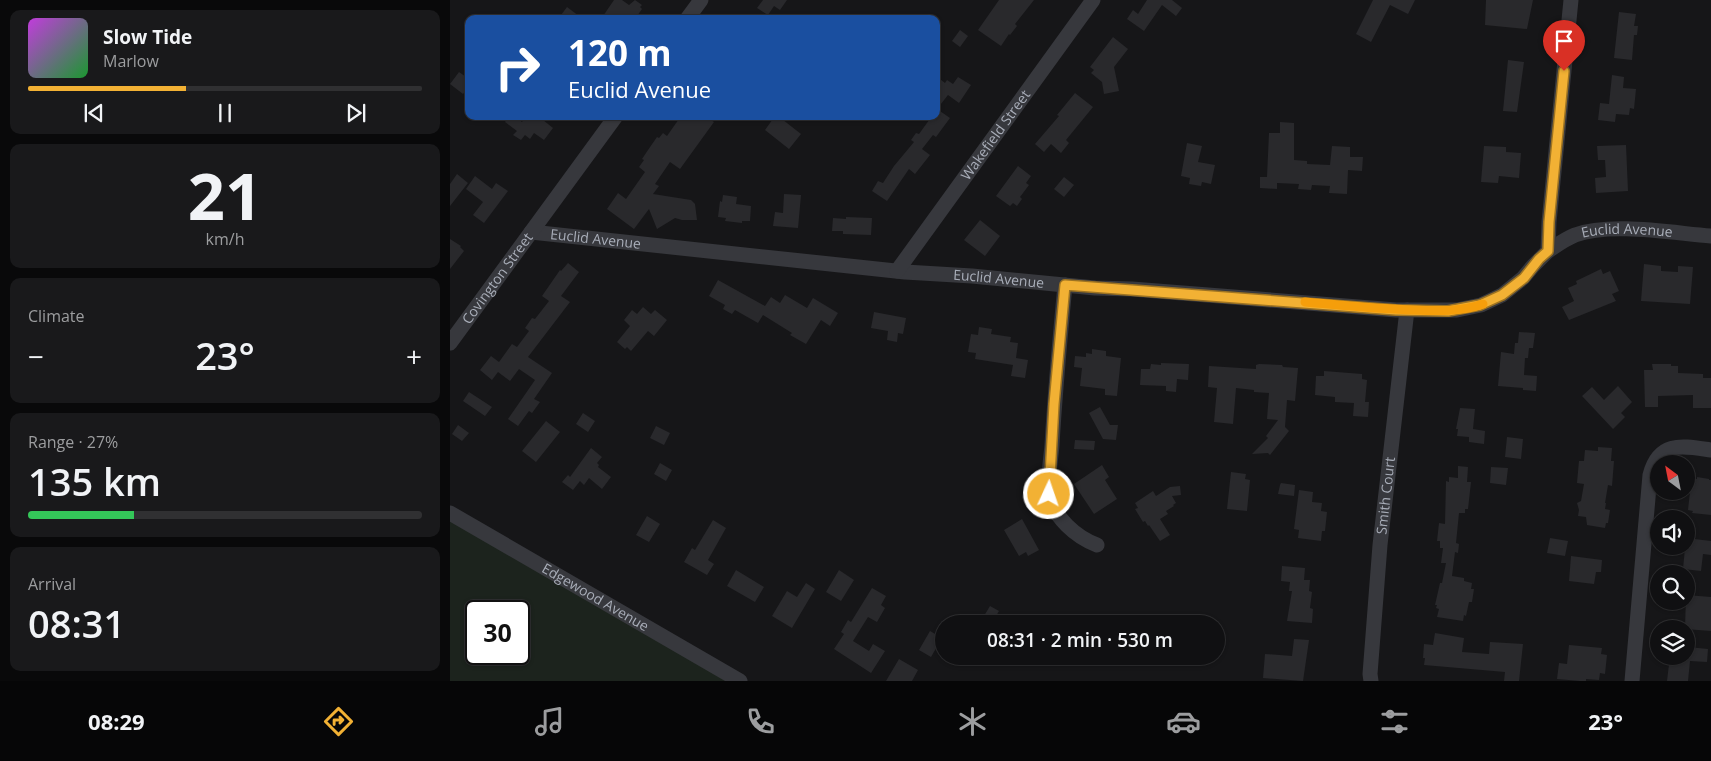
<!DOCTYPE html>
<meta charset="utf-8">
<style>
:root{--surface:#101012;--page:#19191b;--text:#f1f3f6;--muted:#9c9d9f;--line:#303032;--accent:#f2b134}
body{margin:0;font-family:"Open Sans",sans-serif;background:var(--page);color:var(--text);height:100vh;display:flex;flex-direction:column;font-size:19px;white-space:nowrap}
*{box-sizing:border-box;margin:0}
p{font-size:16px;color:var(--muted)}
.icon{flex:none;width:28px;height:28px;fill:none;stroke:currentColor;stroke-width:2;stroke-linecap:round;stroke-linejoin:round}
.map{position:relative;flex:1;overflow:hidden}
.drawer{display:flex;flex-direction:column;gap:10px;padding:10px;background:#09090a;width:450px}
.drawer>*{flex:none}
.guide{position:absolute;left:15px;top:15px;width:475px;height:105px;border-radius:10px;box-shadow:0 1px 4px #0004,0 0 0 1px var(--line);background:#1a4fa0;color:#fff;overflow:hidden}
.needle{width:32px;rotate:328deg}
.buttons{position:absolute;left:1200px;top:455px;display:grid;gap:10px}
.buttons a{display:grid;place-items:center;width:45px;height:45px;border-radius:50%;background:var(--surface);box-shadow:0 1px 4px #0004,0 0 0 1px var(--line);font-size:25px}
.speed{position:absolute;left:15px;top:600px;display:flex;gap:10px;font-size:25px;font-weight:700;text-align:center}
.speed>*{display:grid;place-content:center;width:65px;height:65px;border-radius:50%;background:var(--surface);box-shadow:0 1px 4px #0004,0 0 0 1px var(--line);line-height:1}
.speed .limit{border:2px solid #111;border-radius:8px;background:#fff;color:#111}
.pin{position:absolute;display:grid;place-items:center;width:42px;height:42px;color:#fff;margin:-51px -21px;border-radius:50% 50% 50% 0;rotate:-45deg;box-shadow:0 0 5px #0007}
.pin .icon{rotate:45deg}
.me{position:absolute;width:55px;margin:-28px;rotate:3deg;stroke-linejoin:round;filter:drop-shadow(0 0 4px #0008)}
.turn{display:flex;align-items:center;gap:18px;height:105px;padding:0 20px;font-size:22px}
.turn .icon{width:65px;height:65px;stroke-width:2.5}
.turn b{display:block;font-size:35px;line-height:42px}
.big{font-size:38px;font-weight:600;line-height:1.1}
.drawer .widget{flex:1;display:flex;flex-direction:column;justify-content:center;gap:8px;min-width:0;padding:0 18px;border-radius:10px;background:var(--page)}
.drawer .dial{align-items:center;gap:0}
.dial b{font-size:65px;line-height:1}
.song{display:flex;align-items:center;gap:15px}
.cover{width:60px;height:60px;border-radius:8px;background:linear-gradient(135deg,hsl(290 70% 55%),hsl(130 70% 35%))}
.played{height:5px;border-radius:2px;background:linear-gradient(90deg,var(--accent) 40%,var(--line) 40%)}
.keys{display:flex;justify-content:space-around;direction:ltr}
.heat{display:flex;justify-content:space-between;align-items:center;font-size:28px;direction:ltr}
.charge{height:8px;border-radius:4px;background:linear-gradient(90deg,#34c759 27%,var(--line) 0)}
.trip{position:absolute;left:485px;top:615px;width:290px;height:50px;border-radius:25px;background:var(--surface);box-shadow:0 1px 4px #0004,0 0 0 1px var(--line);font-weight:600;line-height:50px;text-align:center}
.dock{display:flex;height:80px;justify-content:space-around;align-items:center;background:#060607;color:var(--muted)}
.dock .icon{width:35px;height:35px}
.dock .active{color:var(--accent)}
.dock b{font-size:22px;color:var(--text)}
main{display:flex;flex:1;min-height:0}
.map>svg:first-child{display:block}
.green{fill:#1c231d;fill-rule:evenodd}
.building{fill:#29292c}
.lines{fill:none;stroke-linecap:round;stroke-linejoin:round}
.minor{stroke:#37383d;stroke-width:15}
.route-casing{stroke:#9d7322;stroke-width:12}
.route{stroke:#f2b134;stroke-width:9}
.slow{stroke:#f59e0b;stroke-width:9}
.labels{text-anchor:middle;stroke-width:5;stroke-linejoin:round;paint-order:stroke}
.street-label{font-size:14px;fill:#a8adb8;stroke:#111113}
</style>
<main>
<section class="drawer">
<div class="widget">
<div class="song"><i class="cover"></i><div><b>Slow Tide</b><p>Marlow</p></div></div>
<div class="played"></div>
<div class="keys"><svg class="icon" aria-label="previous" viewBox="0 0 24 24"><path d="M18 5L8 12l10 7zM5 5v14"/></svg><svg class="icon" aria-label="pause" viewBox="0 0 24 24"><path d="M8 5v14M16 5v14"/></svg><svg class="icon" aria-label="next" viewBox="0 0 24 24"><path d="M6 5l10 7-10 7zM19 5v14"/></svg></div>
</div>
<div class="widget dial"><b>21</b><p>km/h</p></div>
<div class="widget"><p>Climate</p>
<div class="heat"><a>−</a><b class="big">23°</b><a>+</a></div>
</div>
<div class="widget"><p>Range · 27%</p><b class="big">135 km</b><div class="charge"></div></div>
<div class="widget"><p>Arrival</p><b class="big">08:31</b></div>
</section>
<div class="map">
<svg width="1261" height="681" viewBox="0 0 1261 681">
<rect width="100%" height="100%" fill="#161618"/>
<!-- green -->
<path class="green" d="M0,512L280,681H0ZM26,611H69V654H26Z"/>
<!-- building -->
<path class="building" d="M164,0H172L179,5L185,0L192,5L190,7L192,9L185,19H151Z
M313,0H337L330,10L324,6L318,15L307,8Z
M549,0H584L565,24L567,26L560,35L559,34L551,46L528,30Z
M697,0H722L732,8L726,16L712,5L694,31L677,19L683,10L688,14Z
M923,0H965L958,14L940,5L921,42L906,34Z
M1036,0H1083L1077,29L1035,25Z
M117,7L133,19H108Z
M1169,12L1186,14L1184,26H1188L1187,35H1184L1182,60L1164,58Z
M510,30L518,36L510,47L502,41Z
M663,37L678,49L664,67L669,91L654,94L652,82L641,73L644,70L640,67Z
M1058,60L1074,62L1067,112L1053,111Z
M9,72L19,79V87L13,94L0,84Z
M1162,75L1174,77L1173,88L1186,89L1184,109L1180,108L1179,115L1166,114L1165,122L1148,120L1150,103L1159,104Z
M486,76L495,83L497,80L503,84L508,77L521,85L509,103L498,95L487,109L500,118L486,137L483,135L472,149L480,155L465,174L459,169L437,201L422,191L428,181L433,183L444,166L464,142L461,140L466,133L469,134L482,116H486Z
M625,93L643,107L616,140L619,143L611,153L601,144L594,152L585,144L609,116L607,115Z
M59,116H65L72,122L76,116H88L103,128L94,140L84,133L80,139L75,135L71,140L63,135L67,131L55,122Z
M231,116H256L264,122L230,169L220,162L205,184L209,186L203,194L241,200L245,204L247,220H232L225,218L207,229L199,209L184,229L157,209L168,193L176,199L195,172L189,167L194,160L192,159L198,150L207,137L209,138L213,133L217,136Z
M325,116H328L351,134L339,149L315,130Z
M830,122L844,123V160L857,161V164L880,165L882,146L900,147V157H913L912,171L898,170L897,194L879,193L880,186L862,185L861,190L848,189L849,184L827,183V189L810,188V177H817L819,133H830Z
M737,143L752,146L748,162L765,165L761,184L752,182L751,186L739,184L740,178L731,176Z
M1176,145L1178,191L1146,193L1145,178L1156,177L1155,160H1148L1147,146Z
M1034,146L1056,147V152L1071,153L1069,178L1049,176L1048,183L1031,182Z
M568,166L581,176L576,183L579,185L570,197L572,199L567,206L563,203L560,206L546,196Z
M7,174L18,183L0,206V184Z
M25,176L42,189L46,183L58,191L34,223L23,215L33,202L16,189Z
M614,177L624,185L614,197L604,189Z
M334,194L351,195L348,228L323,226L325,212L333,213Z
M273,195L287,197L286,204L301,206L300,221H292V223L275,221L276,218L268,217L270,201L272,202Z
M396,217L422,218L421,235L393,234V231H382L383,218L396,219Z
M530,220L550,236L535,256L514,240Z
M0,239L11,246L10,247L14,251L0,269Z
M118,263L129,272L111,296L120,302L78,357L102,373L84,399L90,402L82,413L79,411L68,426L58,419L85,380L69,369L60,381L48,372L42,380L30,370L41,356L49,362L62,344L67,347L79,331L75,328L82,318L85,319L99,301L92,296L110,270L111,271Z
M1194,264L1211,266V271L1228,272V266L1243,267L1240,304L1191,301Z
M1151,269L1153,274L1160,271L1169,291L1162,294L1166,301L1119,320L1112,307L1124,301L1118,288L1127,284L1126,281Z
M268,280L315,306L321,297L330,303L335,295L357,308L363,298L388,313L380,326L371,320L356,344L340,335L342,333L313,315L308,323L285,310L282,314L273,309L275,305L259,296Z
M193,307L201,314L205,310L217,320L204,336L198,331L181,351L177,347L175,349L167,342L180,326L174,320L182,310L187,314Z
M424,312L456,318L453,334L448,333L447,342L437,340L438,331L421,328Z
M529,327L542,329L541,334L561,337L560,342L568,343L566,358L578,360L575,378L561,376L563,365L525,359L526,353L518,352L521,334L528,335Z
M1069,332L1085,333L1083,348H1079L1078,358H1075L1074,375L1087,376L1086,391L1073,390V388L1048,386L1051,352L1064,354L1065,343H1068Z
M642,349L656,351V356L671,358L667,396L655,395V389L630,386L632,368L624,367L625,356L636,357V353L642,354Z
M711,363L739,364L738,380L727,379L726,392L716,391V386L690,385L691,369H700L701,364L711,365Z
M809,364L832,365L833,367L848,368L845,401L837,400L835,427L839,431L820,455L818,453L802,454L818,438L816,436L828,420L817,419L819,393L804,392V390L786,388L783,424L764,422L767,388L758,387L759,366L806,369V365Z
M1202,364H1221V366H1228V373L1253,374V378H1261V408H1243V395L1208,396V407H1195L1194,370H1203Z
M874,371L912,374V379L917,380L915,402H919L918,417L903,416L904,403L885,402V397L865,395L866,376H874Z
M1168,386L1182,402L1171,413L1175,417L1163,429L1132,396L1142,387L1154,400Z
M19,392L42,407L35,416L13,401Z
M650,407L660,425H668L666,440L653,439L639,413Z
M1010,408L1025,409L1023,429L1035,431L1034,444L1019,442V437L1007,436L1008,429H1006Z
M133,413L145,421L138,432L126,424Z
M96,421L110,432L86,462L72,451Z
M8,425L19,433L12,441L2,434Z
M206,426L220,433L214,445L200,438Z
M1057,437L1073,439L1071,459L1055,457Z
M625,440L645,441L644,450L624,449Z
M1148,447L1162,448L1161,461H1164L1162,486L1158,485L1155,503H1156L1155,509L1160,510L1158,523H1156L1155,528L1137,525L1136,517L1128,516L1129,510L1127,503L1131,501L1134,484L1127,483L1129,461H1134L1135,450L1148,451Z
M141,448L152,457L147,463L149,465L148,467L161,477L152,489L139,478L134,485L130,481L123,490L112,482L118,475L120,477Z
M210,463L222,470L216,481L204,474Z
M652,465L659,477L655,480L667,499L644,514L624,484Z
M1008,466L1018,467L1017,482H1021L1018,509H1015V513H1009L1006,543L1009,544L1008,553L1005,552L1002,576L1014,578V581L1022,583L1021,589H1024L1022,602H1019L1016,616L1014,615L1013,621L987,617L989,609L986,608L987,605H985L990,583H992L996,563H991L993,548H990V541H987L989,523L995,524L996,481L999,482V477L1008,478Z
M1041,467L1058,468L1056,485L1040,483Z
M781,472L796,474L795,479L800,480L797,511L777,509Z
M1247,477L1259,479V480H1261V515L1242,513L1243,511L1238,510L1240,492H1236L1238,478L1247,479Z
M831,483L845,485L844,496L828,494L830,485Z
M730,486L731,495L722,496L726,503L723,505L724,506L716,511L718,514L710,519L720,535L710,541L699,525L698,526L695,521L693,522L685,509L688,508L685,503L703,491L706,496L720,487Z
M849,490L863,492L862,502L872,503L871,511L877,512L875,531H872L871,541L848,538L849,530L844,529Z
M197,516L210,524L199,542L186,535Z
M572,519L589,550L578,556L576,552L569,556L554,530Z
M263,520L276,528L258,560L264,564L257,575L234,562L242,548L245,550Z
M1100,538L1118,541L1115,556L1097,553Z
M1236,538L1261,541V555L1253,554L1251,571L1233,569Z
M1121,556L1152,560L1151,572H1146L1144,584L1119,581Z
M832,566L855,568L854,580H860L859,591L862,592L860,608L863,609L862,623L837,621L842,591H839L840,582L831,581Z
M286,570L314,587L305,602L277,586Z
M389,570L404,580L391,601L376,592Z
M356,583L365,589L342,628L322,616L337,591L347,597Z
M422,588L436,596L431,605L435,608L427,622L418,617L403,641L419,651L423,644L435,651L421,673L384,649L394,634L391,632L398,620L401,622Z
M1236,595L1261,597V631L1235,629Z
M540,606L549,611L543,621L534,616Z
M480,631L492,638L481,657L469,650Z
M985,633L1014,638L1012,652L1039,654L1040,642L1073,644L1069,681H1054L1055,672L974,665L975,658H973L974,644L983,645Z
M844,639L859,640L853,681L813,678L815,654L842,656Z
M1119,645L1152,648L1151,654L1157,655L1155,674L1150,673L1149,680L1136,679V681H1130L1107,679L1109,663L1117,664Z
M1238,647L1258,649L1257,662L1240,661L1238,681H1217L1220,656H1236Z
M449,659L468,670L462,681H436Z"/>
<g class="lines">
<!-- minor -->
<g class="minor">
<path d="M237,19L251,0"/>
<path id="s1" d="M81,232L455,272L522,276L645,288L682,289L946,310H1007L1031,305L1052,295L1073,278L1083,266L1098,251L1099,222L1121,0"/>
<path id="s2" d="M1098,251C1107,245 1115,239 1125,235C1161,222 1222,233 1261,236"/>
<path id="s3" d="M447,271L643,0"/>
<path d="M615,285C610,338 605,391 602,445C601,458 597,482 599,494C604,518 626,537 647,545"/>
<path id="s4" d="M0,343L166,116"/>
<path id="s5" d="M0,513L290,681"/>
<path id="s6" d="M921,681L920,674L930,545L957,310"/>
<path d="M1182,681L1200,475C1209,440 1233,446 1261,450"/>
</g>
</g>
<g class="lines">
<defs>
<path id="route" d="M599,494L604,404L615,285L946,310L998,311L1030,305L1052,295L1074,278L1089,259L1098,251L1099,222L1114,71"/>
</defs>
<!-- route casing -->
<use href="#route" class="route-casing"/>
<!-- route -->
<use href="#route" class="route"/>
<!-- slow -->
<path class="slow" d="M855,302C891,305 928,309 964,310C987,311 1011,312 1033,304"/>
</g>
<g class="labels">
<!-- street labels -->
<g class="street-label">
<text dy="5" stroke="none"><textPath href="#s3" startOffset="168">Wakefield Street</textPath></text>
<text dy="5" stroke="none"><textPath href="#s2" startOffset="84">Euclid Avenue</textPath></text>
<text dy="5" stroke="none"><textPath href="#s1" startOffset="65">Euclid Avenue</textPath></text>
<text dy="5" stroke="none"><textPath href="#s4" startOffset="80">Covington Street</textPath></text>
<text dy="5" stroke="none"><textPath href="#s1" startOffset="470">Euclid Avenue</textPath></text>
<text dy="5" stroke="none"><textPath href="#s6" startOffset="186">Smith Court</textPath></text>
<text dy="5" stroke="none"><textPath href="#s5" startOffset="168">Edgewood Avenue</textPath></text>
</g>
</g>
</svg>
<div class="buttons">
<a><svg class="needle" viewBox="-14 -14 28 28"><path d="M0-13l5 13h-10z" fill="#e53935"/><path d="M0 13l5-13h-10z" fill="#9c9d9f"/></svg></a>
<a><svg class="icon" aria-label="sound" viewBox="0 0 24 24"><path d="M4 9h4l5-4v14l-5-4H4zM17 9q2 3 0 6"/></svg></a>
<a><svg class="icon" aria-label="search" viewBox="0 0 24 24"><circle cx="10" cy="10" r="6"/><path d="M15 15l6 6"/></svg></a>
<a><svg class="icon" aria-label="layers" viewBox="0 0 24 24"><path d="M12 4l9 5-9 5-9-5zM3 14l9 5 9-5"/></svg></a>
</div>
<div class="speed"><div class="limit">30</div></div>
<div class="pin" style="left:1114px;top:71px;background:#d93025"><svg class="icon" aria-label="arrive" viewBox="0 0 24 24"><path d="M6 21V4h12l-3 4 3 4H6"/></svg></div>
<svg class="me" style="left:599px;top:494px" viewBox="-20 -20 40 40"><circle r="17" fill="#f2b134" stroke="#fff" stroke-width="3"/><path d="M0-11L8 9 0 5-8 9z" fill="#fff"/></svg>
<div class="trip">08:31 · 2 min · 530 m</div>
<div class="guide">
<div class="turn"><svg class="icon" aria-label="right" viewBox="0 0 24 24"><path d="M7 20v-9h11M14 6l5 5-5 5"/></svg><div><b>120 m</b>Euclid Avenue</div></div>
</div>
</div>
</main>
<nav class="dock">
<b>08:29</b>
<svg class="icon active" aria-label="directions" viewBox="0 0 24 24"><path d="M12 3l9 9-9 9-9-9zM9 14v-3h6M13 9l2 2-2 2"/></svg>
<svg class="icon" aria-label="music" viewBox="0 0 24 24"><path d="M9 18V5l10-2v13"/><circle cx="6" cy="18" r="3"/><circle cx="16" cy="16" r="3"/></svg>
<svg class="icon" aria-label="phone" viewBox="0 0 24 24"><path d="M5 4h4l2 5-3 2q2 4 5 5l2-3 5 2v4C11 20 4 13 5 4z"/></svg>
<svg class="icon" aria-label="climate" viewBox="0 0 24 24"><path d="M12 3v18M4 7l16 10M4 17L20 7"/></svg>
<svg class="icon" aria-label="car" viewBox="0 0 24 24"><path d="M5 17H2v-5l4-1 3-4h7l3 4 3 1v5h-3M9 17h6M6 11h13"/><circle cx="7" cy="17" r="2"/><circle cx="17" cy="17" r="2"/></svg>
<svg class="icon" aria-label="filters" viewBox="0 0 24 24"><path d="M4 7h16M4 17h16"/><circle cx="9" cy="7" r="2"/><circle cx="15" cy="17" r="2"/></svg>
<b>23°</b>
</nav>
